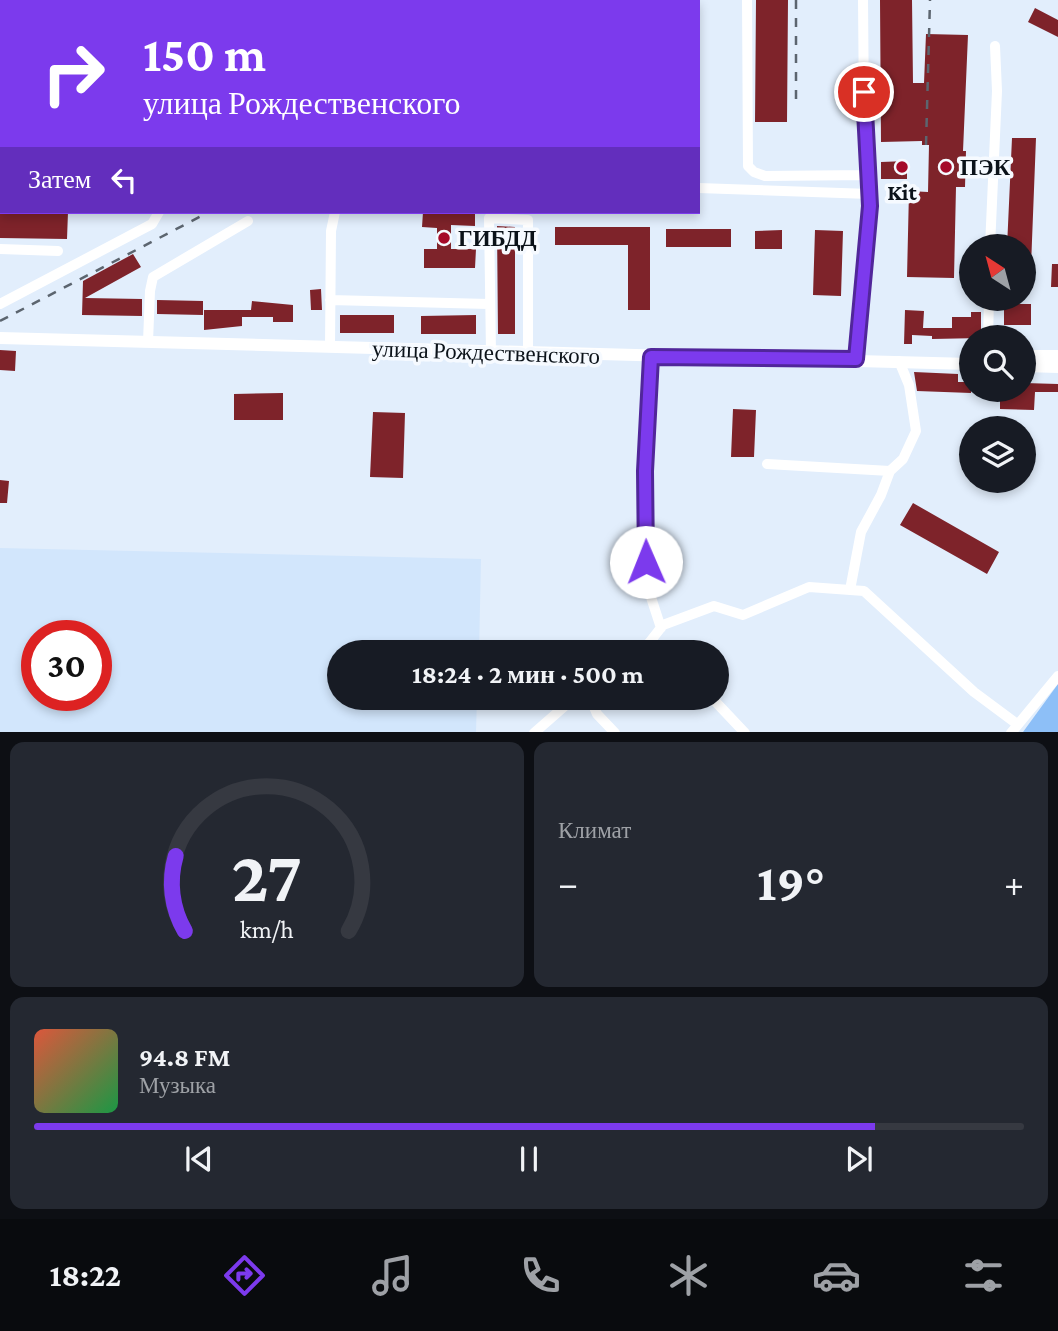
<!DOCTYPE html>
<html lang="ru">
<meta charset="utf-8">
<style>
:root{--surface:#171b24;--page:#242831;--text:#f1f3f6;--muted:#9ea1a6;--line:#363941;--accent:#7c3aed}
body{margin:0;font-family:"Crimson Pro",serif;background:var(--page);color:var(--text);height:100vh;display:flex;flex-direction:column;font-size:26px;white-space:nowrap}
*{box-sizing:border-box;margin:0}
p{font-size:23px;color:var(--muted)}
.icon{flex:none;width:38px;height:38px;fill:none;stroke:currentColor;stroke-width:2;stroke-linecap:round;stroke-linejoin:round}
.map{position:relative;height:732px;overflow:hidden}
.panel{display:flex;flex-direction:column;gap:10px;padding:10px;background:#0d0f14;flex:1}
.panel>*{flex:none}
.banner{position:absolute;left:0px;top:0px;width:700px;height:214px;box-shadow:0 4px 10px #0003;background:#7c3aed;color:#fff;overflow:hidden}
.needle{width:46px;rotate:324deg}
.tools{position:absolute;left:959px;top:234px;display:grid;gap:14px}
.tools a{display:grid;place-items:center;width:77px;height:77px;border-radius:50%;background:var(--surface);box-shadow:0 4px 10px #0003;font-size:35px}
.speed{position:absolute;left:21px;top:620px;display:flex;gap:14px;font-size:35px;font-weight:700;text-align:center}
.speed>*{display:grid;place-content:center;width:91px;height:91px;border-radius:50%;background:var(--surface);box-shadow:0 4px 10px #0003;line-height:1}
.speed .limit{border:10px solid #d22;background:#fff;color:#111}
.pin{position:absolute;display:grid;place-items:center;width:60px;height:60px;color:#fff;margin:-30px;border:4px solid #fff;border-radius:50%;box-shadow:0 2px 7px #0007}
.me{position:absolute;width:77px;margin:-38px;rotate:359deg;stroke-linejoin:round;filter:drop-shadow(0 0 5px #0008)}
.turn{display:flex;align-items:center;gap:24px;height:147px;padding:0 28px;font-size:32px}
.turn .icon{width:91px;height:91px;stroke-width:2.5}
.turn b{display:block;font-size:49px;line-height:60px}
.then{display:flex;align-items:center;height:66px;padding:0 28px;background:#0003;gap:14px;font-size:26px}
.big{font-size:52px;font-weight:700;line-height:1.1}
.panel .widget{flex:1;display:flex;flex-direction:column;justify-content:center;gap:10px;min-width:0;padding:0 24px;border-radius:14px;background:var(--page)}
.panel .dial{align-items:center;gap:0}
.dial svg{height:182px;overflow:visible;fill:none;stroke:var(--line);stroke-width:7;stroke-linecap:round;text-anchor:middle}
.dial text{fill:var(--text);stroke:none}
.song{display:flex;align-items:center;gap:21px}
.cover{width:84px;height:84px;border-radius:10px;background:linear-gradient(135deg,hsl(10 70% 55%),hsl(140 70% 35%))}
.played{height:7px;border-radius:4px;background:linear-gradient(90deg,var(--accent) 85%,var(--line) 85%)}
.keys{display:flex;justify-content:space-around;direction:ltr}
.heat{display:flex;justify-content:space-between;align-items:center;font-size:38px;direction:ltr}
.panel .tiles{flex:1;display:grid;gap:10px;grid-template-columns:1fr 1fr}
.widget:last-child{grid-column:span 2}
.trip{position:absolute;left:327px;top:640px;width:402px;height:70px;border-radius:35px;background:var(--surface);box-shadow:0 4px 10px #0003;font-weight:700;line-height:70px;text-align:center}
.dock{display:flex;height:112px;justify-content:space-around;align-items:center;background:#090b0e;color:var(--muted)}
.dock .icon{width:49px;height:49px}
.dock .active{color:var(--accent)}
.dock b{font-size:32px;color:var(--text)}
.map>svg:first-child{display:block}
.built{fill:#d2e6fc;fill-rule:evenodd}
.green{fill:#8dbff7}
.building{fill:#7e232a}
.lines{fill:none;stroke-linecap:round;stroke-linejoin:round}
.minor{stroke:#fff;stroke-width:10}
.major{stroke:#fff;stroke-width:12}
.rail{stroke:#5c656f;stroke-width:2.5;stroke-dasharray:9 9;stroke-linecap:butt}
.route-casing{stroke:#51269a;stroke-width:18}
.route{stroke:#7c3aed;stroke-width:12}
.poi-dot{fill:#a50a29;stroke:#f6faff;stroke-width:2.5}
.labels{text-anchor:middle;stroke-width:7;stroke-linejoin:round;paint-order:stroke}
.poi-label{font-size:23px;font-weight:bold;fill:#0b1219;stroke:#f6faff;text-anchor:start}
.street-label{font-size:23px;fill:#0b1219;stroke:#f6faff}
</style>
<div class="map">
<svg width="1058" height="733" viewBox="0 0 1058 733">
<rect width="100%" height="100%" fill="#e2eefc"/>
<!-- built -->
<path class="built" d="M0,548L481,559L479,653H340V698H477L476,732H0ZM37,635H96V695H37Z"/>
<!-- green -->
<path class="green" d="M1058,684V732H1023Z"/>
<!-- building -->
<path class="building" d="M756,0H788L787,122H755Z
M880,0H912L913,83H924L926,34L968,35L963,151H966L965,187H956L954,278L907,277L909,191L928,192L929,145H922V141L881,142Z
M1035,8L1058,20V37L1028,22Z
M1012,138H1036L1030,292H1024V247H1007Z
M907,161V179H881V162Z
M0,212H68L67,239L0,238Z
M423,212H475V226L451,225V249H476L475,268H424V249H437V228L422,227Z
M497,226L515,227V334H498Z
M555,227H650V310H628V245H555Z
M666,229H731V247H666Z
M782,230V249H755V231Z
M815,230L843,231L841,296L813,295Z
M133,254L141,267L85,298L142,299V316L82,315L83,281Z
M1052,264H1058V287H1051Z
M321,289L322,310H311L310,290Z
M157,300L203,301V315L157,314Z
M252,301L293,305V322H273V317H242V326L204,330V310H251Z
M1004,304H1031V325H1004Z
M905,310L924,311L923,328H952V317H971V312H981V338L932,339V336L912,335V344H904Z
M340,315H394V333H340Z
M476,315V334H421V316Z
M0,350L16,351L15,371L0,370Z
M914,372L958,374V382H971V393L917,391Z
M1024,383L1058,384V392H1035L1034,410L1000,409V390H1024Z
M283,393V420H234V394Z
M733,409L756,410L754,457H731Z
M373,412L405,413L403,478L370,477Z
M0,480L9,481L7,503H0Z
M913,503L999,552L987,574L900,525Z"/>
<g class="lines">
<!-- minor -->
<path class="minor" d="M747,0L748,166L754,172L765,176L868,175
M863,0L864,114L870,194
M698,188L870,194L856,359
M990,247L997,91L995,46
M0,249L58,251
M330,300L489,304
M0,304L152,224L159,212
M988,338L989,299
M148,342L150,291L153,277L248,221
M330,347L331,231L335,212
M491,353L489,218L528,220V352
M651,357L645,471L647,585L661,628
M767,464L890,471
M850,590L861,532L881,495L890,471L903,459L916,431L909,385L899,361
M649,643L660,653
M636,653L649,643L663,625L714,606L743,615L809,587L864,591L974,692L1017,724
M590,698L597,714L615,733
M712,698L745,733
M534,733L574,698
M1011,733L1058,676"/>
<!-- major -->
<path class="major" d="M0,338L971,364
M1024,356H1058
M1024,366L1058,367"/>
<!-- rail -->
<path class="rail" d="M604,2L607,0
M635,2L636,0
M669,2V0
M796,99V0
M926,145L930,0
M0,171H2
M0,205H2
M0,321L209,212"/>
</g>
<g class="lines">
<defs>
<path id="route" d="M646,562L645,471L651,357L856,359L870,206L864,92"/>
</defs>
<!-- route casing -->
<use href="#route" class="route-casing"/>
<!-- route -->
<use href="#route" class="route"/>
</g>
<!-- markers -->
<g class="poi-dot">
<circle cx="902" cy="167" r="7"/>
<circle cx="946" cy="167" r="7"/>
<circle cx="444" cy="238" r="7"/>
</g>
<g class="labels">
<!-- poi labels -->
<g class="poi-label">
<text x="960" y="175">ПЭК</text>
<text x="902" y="200" text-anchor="middle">Kit</text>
<text x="458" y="246">ГИБДД</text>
</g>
<!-- street labels -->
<g class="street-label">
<text transform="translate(486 352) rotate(2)" y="8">улица Рождественского</text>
</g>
</g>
</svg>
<div class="tools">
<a><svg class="needle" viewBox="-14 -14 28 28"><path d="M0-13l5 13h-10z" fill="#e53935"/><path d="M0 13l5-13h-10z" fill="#9ea1a6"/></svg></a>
<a><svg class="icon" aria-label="search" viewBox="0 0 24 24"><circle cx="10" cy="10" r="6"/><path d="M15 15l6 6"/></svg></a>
<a><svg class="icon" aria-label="layers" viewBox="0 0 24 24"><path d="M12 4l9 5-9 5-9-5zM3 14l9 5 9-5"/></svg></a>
</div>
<div class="speed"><div class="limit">30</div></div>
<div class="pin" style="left:864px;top:92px;background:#d93025"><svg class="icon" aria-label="arrive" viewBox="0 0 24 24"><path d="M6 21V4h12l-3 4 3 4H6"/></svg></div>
<svg class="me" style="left:646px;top:562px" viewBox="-20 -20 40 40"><circle r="19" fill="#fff"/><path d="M0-13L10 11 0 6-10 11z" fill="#7c3aed"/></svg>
<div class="trip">18:24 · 2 мин · 500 m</div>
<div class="banner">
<div class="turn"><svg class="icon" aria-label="right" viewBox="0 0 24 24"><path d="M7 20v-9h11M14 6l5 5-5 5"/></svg><div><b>150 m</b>улица Рождественского</div></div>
<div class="then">Затем<svg class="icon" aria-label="left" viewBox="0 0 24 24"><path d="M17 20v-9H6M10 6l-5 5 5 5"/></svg></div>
</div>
</div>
<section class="panel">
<div class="tiles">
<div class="widget dial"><svg viewBox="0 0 100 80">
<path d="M14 69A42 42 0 1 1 86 69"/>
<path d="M14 69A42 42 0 0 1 10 36" stroke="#7c3aed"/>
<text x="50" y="56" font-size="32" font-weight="700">27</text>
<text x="50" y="72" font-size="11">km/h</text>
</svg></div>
<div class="widget"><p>Климат</p>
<div class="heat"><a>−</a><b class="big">19°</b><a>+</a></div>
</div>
<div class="widget">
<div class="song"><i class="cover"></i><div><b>94.8 FM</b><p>Музыка</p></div></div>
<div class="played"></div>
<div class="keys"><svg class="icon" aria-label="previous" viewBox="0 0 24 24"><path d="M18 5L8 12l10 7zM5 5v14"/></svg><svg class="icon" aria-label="pause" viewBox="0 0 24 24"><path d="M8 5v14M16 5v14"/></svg><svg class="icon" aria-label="next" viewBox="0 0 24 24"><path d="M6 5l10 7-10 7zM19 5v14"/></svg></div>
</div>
</div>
</section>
<nav class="dock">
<b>18:22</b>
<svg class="icon active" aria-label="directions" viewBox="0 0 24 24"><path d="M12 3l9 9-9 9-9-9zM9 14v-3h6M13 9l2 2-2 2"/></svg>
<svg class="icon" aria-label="music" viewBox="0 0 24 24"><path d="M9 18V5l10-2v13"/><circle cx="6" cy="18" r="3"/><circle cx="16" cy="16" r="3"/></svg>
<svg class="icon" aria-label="phone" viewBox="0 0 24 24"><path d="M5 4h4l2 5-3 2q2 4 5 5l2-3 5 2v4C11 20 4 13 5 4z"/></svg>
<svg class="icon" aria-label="climate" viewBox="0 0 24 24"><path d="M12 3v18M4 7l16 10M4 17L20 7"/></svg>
<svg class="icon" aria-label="car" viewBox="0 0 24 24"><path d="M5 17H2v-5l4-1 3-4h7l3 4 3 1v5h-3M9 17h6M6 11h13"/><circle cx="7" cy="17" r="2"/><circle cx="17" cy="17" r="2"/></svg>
<svg class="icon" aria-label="filters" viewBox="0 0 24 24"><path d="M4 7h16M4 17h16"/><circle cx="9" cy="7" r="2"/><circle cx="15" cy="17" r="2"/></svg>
</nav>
